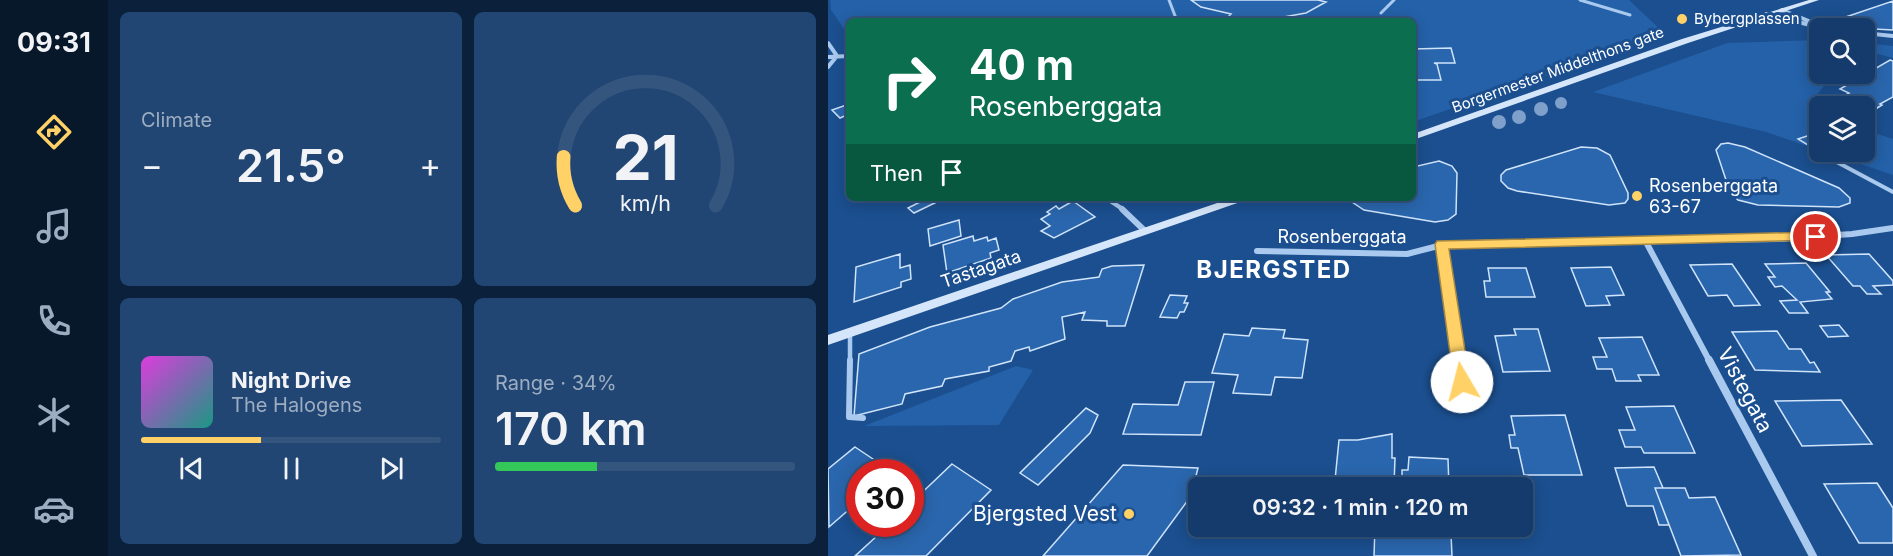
<!DOCTYPE html>
<meta charset="utf-8">
<style>
:root{--surface:#143b6b;--page:#214673;--text:#f1f3f6;--muted:#9dadc1;--line:#33557e;--accent:#ffd166}
body{margin:0;font-family:Inter,sans-serif;background:var(--page);color:var(--text);height:100vh;display:flex;flex-direction:column;font-size:22px;white-space:nowrap}
*{box-sizing:border-box;margin:0}
p{font-size:20px;color:var(--muted)}
.icon{flex:none;width:33px;height:33px;fill:none;stroke:currentColor;stroke-width:2;stroke-linecap:round;stroke-linejoin:round}
.map{position:relative;flex:1;overflow:hidden}
.drawer{display:flex;flex-direction:column;gap:12px;padding:12px;background:#0b203b;width:720px}
.drawer>*{flex:none}
.guide{position:absolute;left:18px;top:18px;width:570px;height:183px;border-radius:9px;box-shadow:0 3px 15px #0003,0 0 0 2px var(--line);background:#0b6e4f;color:#fff;overflow:hidden}
.fabs{position:absolute;left:981px;top:18px;display:grid;gap:12px}
.fabs a{display:grid;place-items:center;width:66px;height:66px;border-radius:9px;background:var(--surface);box-shadow:0 3px 15px #0003,0 0 0 2px var(--line);font-size:30px}
.speed{position:absolute;left:18px;top:459px;display:flex;gap:12px;font-size:30px;font-weight:700;text-align:center}
.speed>*{display:grid;place-content:center;width:78px;height:78px;border-radius:50%;background:var(--surface);box-shadow:0 3px 15px #0003,0 0 0 2px var(--line);line-height:1}
.speed .limit{border:9px solid #d22;background:#fff;color:#111}
.pin{position:absolute;display:grid;place-items:center;width:51px;height:51px;color:#fff;margin:-26px;border:3px solid #fff;border-radius:50%;box-shadow:0 2px 6px #0007}
.me{position:absolute;width:66px;margin:-33px;rotate:352deg;stroke-linejoin:round;filter:drop-shadow(0 0 4px #0008)}
.turn{display:flex;align-items:center;gap:21px;height:126px;padding:0 24px;font-size:27px}
.turn .icon{width:78px;height:78px;stroke-width:2.5}
.turn b{display:block;font-size:42px;line-height:51px}
.then{display:flex;align-items:center;height:57px;padding:0 24px;background:#0003;gap:12px;font-size:22px}
.big{font-size:45px;font-weight:600;line-height:1.1}
.drawer .card{flex:1;display:flex;flex-direction:column;justify-content:center;gap:9px;min-width:0;padding:0 21px;border-radius:9px;background:var(--page)}
.drawer .dial{align-items:center;gap:0}
.dial svg{height:156px;overflow:visible;fill:none;stroke:var(--line);stroke-width:7;stroke-linecap:round;text-anchor:middle}
.dial text{fill:var(--text);stroke:none}
.song{display:flex;align-items:center;gap:18px}
.cover{width:72px;height:72px;border-radius:9px;background:linear-gradient(135deg,hsl(300 70% 55%),hsl(170 70% 35%))}
.played{height:6px;border-radius:3px;background:linear-gradient(90deg,var(--accent) 40%,var(--line) 40%)}
.keys{display:flex;justify-content:space-around;direction:ltr}
.heat{display:flex;justify-content:space-between;align-items:center;font-size:33px;direction:ltr}
.charge{height:9px;border-radius:4px;background:linear-gradient(90deg,#34c759 34%,var(--line) 0)}
.drawer .tiles{flex:1;display:grid;gap:12px;grid-template-columns:repeat(2,1fr)}
.trip{position:absolute;left:360px;top:477px;width:345px;height:60px;border-radius:9px;background:var(--surface);box-shadow:0 3px 15px #0003,0 0 0 2px var(--line);font-weight:600;line-height:60px;text-align:center}
main{display:flex;flex:1;min-height:0}
.tab-bar{display:flex;flex-direction:column;width:108px;justify-content:space-around;align-items:center;background:#08182b;color:var(--muted)}
.tab-bar .icon{width:42px;height:42px}
.tab-bar .current{color:var(--accent)}
.tab-bar b{font-size:27px;color:var(--text)}
.map>svg:first-child{display:block}
.green{fill:#2461a8}
.building{fill:#2a66ad;stroke:#cfe3fa;stroke-width:1.5}
.lines{fill:none;stroke-linecap:round;stroke-linejoin:round}
.lane-far3{stroke:#a9c9ee;stroke-width:3}
.lane-far2{stroke:#a9c9ee;stroke-width:4}
.lane-far1{stroke:#a9c9ee;stroke-width:4.5}
.lane{stroke:#a9c9ee;stroke-width:6}
.street-far3{stroke:#a9c9ee;stroke-width:4}
.street-far2{stroke:#a9c9ee;stroke-width:4.5}
.street-far1{stroke:#a9c9ee;stroke-width:6}
.street{stroke:#a9c9ee;stroke-width:8}
.secondary{fill:#d6e6fa;fill-rule:evenodd}
.tree{fill:#7ea0ca}
.route{fill:#ffd166;stroke:#a68842;stroke-width:1.5}
.poi-dot{fill:#ffd166;stroke:#1b4f8f;stroke-width:2}
.labels{text-anchor:middle;stroke-width:6;stroke-linejoin:round;paint-order:stroke}
.far-poi-label{font-size:15px;fill:#fff;stroke:#1b4f8f;text-anchor:start}
.far-street-label{font-size:15px;fill:#fff;stroke:#1b4f8f}
.poi-label{font-size:18px;fill:#fff;stroke:#1b4f8f;text-anchor:start}
.street-label{font-size:18px;fill:#fff;stroke:#1b4f8f}
.near-street-label{font-size:21px;fill:#fff;stroke:#1b4f8f}
.near-poi-label{font-size:21px;fill:#fff;stroke:#1b4f8f;text-anchor:end}
.district-label{font-size:24px;font-weight:bold;letter-spacing:1.5px;fill:#fff;stroke:#1b4f8f}
</style>
<main>
<nav class="tab-bar">
<b>09:31</b>
<svg class="icon current" aria-label="directions" viewBox="0 0 24 24"><path d="M12 3l9 9-9 9-9-9zM9 14v-3h6M13 9l2 2-2 2"/></svg>
<svg class="icon" aria-label="music" viewBox="0 0 24 24"><path d="M9 18V5l10-2v13"/><circle cx="6" cy="18" r="3"/><circle cx="16" cy="16" r="3"/></svg>
<svg class="icon" aria-label="phone" viewBox="0 0 24 24"><path d="M5 4h4l2 5-3 2q2 4 5 5l2-3 5 2v4C11 20 4 13 5 4z"/></svg>
<svg class="icon" aria-label="climate" viewBox="0 0 24 24"><path d="M12 3v18M4 7l16 10M4 17L20 7"/></svg>
<svg class="icon" aria-label="car" viewBox="0 0 24 24"><path d="M5 17H2v-5l4-1 3-4h7l3 4 3 1v5h-3M9 17h6M6 11h13"/><circle cx="7" cy="17" r="2"/><circle cx="17" cy="17" r="2"/></svg>
</nav>
<section class="drawer">
<div class="tiles">
<div class="card"><p>Climate</p>
<div class="heat"><a>−</a><b class="big">21.5°</b><a>+</a></div>
</div>
<div class="card dial"><svg viewBox="0 0 100 80">
<path d="M14 69A42 42 0 1 1 86 69"/>
<path d="M14 69A42 42 0 0 1 8 44" stroke="#ffd166"/>
<text x="50" y="56" font-size="32" font-weight="700">21</text>
<text x="50" y="72" font-size="11">km/h</text>
</svg></div>
<div class="card">
<div class="song"><i class="cover"></i><div><b>Night Drive</b><p>The Halogens</p></div></div>
<div class="played"></div>
<div class="keys"><svg class="icon" aria-label="previous" viewBox="0 0 24 24"><path d="M18 5L8 12l10 7zM5 5v14"/></svg><svg class="icon" aria-label="pause" viewBox="0 0 24 24"><path d="M8 5v14M16 5v14"/></svg><svg class="icon" aria-label="next" viewBox="0 0 24 24"><path d="M6 5l10 7-10 7zM19 5v14"/></svg></div>
</div>
<div class="card"><p>Range · 34%</p><b class="big">170 km</b><div class="charge"></div></div>
</div>
</section>
<div class="map">
<svg width="1065" height="556" viewBox="0 0 1065 556">
<rect width="100%" height="100%" fill="#1b4f8f"/>
<!-- green -->
<path class="green" d="M2,0H801L837,34L585,122V21H21V36L3,10Z
M991,40L992,74H1006L987,97L1009,106H992L991,150L938,132L765,92L899,43Z
M1037,43L1065,46V58L1050,54L1037,60Z
M1037,130L1065,139V175L997,152H1036Z
M188,366L205,370L171,425L36,426Z"/>
<!-- building -->
<path class="building" d="M363,0H490L498,2L478,13L444,19L445,21H401L397,20L403,14L373,7Z
M1065,1V30L1008,27L1000,23Z
M623,48L627,63H606L609,64L613,80H587L588,88H585V49Z
M1062,60L1065,61V97L1052,104L1054,105L1038,115L1036,106H1017L1006,102L1021,93L1012,89Z
M21,104V114L12,118L4,110Z
M985,134L992,138V149L988,150L970,139Z
M900,143L917,147L1011,188L1022,198V203L1011,207L930,205L910,200L902,192L888,150L893,144Z
M753,147L769,148L782,155L800,193V199L797,203L781,205L689,191L680,188L673,181V175L678,170Z
M611,161L624,166L629,173L628,214L620,220L607,222L536,210L524,202L522,198H585V167Z
M100,198H117L86,213L80,208Z
M245,201L267,217L226,238L213,231L222,226L213,219L222,214L219,212L228,206L231,209Z
M131,220L133,236L102,246L100,229Z
M145,236L146,241L159,237L160,241L168,238L171,250L162,253L163,258L119,273L115,245Z
M72,254V268L82,265L83,279L73,282V287L26,302L28,267Z
M1041,254L1065,281V285L1045,286L1053,294H1039L1032,286H1025L998,255Z
M978,263L1002,292H998L1004,299L972,302L980,313H961L952,301L969,300L954,286L947,287L940,277H947L937,264Z
M904,264L932,305L906,306L899,295L880,296L862,265Z
M316,265L297,326H279V321L254,320L257,312L234,317L237,339L202,351L201,347L187,351L183,361L161,367V371L117,379L114,386L77,394L74,404L26,416L31,354L102,327L173,308L185,299L234,282L271,277L274,269L284,266Z
M783,267L796,295L778,296L782,305L758,306L743,268Z
M660,268H698L707,297H658L656,281H662Z
M342,295L359,296L356,303H360L356,312H352L349,318L332,317Z
M1011,325L1020,336L1000,337L992,326Z
M424,328L457,330L455,338L480,340L474,378L447,377L443,395L405,393L410,375L384,373L396,334L421,336Z
M686,329H710L722,371L675,372L667,336L688,335Z
M949,331L961,349H973L982,363L986,362L992,372L927,370L904,332Z
M814,337L831,375H810L813,381H788L784,369H769L765,357H779L771,338Z
M357,382H386L373,435L295,434L305,404L350,405Z
M1013,400L1044,444L974,446L947,401Z
M846,406L867,453H816L813,447H797L791,430H807L798,407Z
M258,408L270,415L262,433L210,485L192,473Z
M737,415L754,475H696L690,448H683L681,435H687L683,416Z
M564,434V458H567L566,485L507,480L511,440H530Z
M27,447L63,471L32,472V500L1,527L0,469Z
M581,457L620,459L621,488H568V480H574V470H580Z
M124,464L163,490L98,556H27L62,524H82V504Z
M295,465L370,468L363,496L319,556H215Z
M826,467L835,488H827L841,525H831L825,506H799L787,468Z
M1049,483L1065,508V543H1031L996,484Z
M827,488H857L861,498L887,497L913,555L853,556Z
M547,526H636V535L623,534L624,556H546Z"/>
<g class="lines">
<!-- lane-far3 -->
<path class="lane-far3" d="M341,0L349,21
M752,0L802,15
M553,13L566,0"/>
<!-- lane-far2 -->
<path class="lane-far2" d="M1005,160L1065,192"/>
<!-- lane-far1 -->
<path class="lane-far1" d="M22,362V333"/>
<!-- lane -->
<path class="lane" d="M22,360L21,417L35,418"/>
<!-- street-far3 -->
<path class="street-far3" d="M954,10L988,24L1010,28
M938,14L994,28
M1036,33L1065,36
M0,43L9,56
M0,57L21,56
M0,67L9,56"/>
<!-- street-far2 -->
<path class="street-far2" d="M278,198L296,210"/>
<!-- street-far1 -->
<path class="street-far1" d="M294,209L317,231
M818,242L882,362
M614,245L631,362
M429,251L579,254L614,245L644,243L951,239L1024,234L1065,228"/>
<!-- street -->
<path class="street" d="M631,360L634,382
M881,360L985,556"/>
<!-- secondary -->
<path class="secondary" d="M981,0H991L860,43L585,140V134L854,39Z
M404,198H419L418,200L0,345V335Z"/>
</g>
<!-- trees -->
<g class="tree">
<circle cx="733" cy="103" r="6"/>
<circle cx="713" cy="109" r="7"/>
<circle cx="691" cy="117" r="7"/>
<circle cx="671" cy="122" r="7"/>
</g>
<!-- route -->
<path class="route" d="M988,232L994,237L992,240L621,249L642,382L640,387L634,389L628,387L626,382L607,244L609,241Z"/>
<!-- markers -->
<g class="poi-dot">
<circle cx="854" cy="19" r="6"/>
<circle cx="809" cy="196" r="6"/>
<circle cx="301" cy="514" r="6"/>
</g>
<g class="labels">
<!-- far-poi labels -->
<g class="far-poi-label">
<text x="866" y="24">Bybergplassen</text>
</g>
<!-- far-street labels -->
<g class="far-street-label">
<text transform="translate(730 70) rotate(-20)" y="5">Borgermester Middelthons gate</text>
</g>
<!-- poi labels -->
<g class="poi-label">
<text x="821" y="192">Rosenberggata<tspan x="821" dy="21">63-67</tspan></text>
</g>
<!-- street labels -->
<g class="street-label">
<text x="514" y="243">Rosenberggata</text>
<text transform="translate(153 269) rotate(-19)" y="6">Tastagata</text>
</g>
<!-- near-street labels -->
<g class="near-street-label">
<text transform="translate(917 390) rotate(62)" y="7">Vistegata</text>
</g>
<!-- near-poi labels -->
<g class="near-poi-label">
<text x="289" y="521">Bjergsted Vest</text>
</g>
<!-- district labels -->
<g class="district-label">
<text x="446" y="278">BJERGSTED</text>
</g>
</g>
</svg>
<div class="fabs">
<a><svg class="icon" aria-label="search" viewBox="0 0 24 24"><circle cx="10" cy="10" r="6"/><path d="M15 15l6 6"/></svg></a>
<a><svg class="icon" aria-label="layers" viewBox="0 0 24 24"><path d="M12 4l9 5-9 5-9-5zM3 14l9 5 9-5"/></svg></a>
</div>
<div class="speed"><div class="limit">30</div></div>
<div class="pin" style="left:988px;top:237px;background:#d93025"><svg class="icon" aria-label="arrive" viewBox="0 0 24 24"><path d="M6 21V4h12l-3 4 3 4H6"/></svg></div>
<svg class="me" style="left:634px;top:382px" viewBox="-20 -20 40 40"><circle r="19" fill="#fff"/><path d="M0-13L10 11 0 6-10 11z" fill="#ffd166"/></svg>
<div class="trip">09:32 · 1 min · 120 m</div>
<div class="guide">
<div class="turn"><svg class="icon" aria-label="right" viewBox="0 0 24 24"><path d="M7 20v-9h11M14 6l5 5-5 5"/></svg><div><b>40 m</b>Rosenberggata</div></div>
<div class="then">Then<svg class="icon" aria-label="arrive" viewBox="0 0 24 24"><path d="M6 21V4h12l-3 4 3 4H6"/></svg></div>
</div>
</div>
</main>
